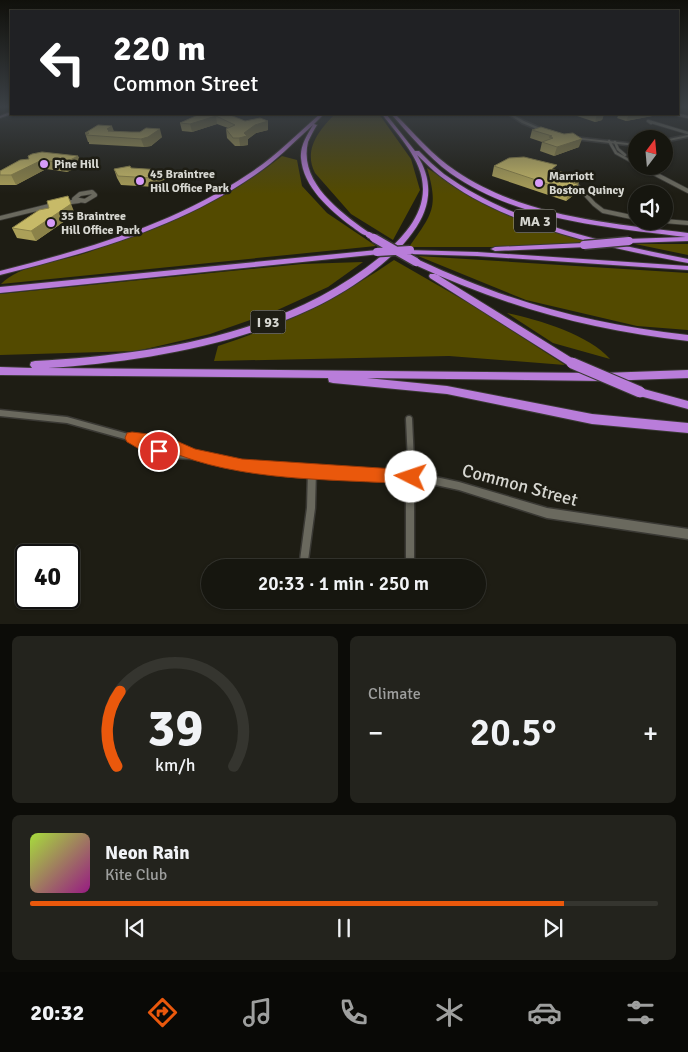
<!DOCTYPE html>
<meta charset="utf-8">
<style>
:root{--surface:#16160f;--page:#23231d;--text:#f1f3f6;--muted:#9e9f9e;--line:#35352f;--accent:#ea580c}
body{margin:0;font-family:Signika,sans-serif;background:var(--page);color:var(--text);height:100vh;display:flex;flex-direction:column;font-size:19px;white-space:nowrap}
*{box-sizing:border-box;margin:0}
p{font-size:16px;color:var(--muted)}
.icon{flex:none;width:28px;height:28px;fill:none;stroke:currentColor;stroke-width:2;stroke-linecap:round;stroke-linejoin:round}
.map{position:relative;height:624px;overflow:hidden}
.details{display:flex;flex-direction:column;gap:12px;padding:12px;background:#0c0c08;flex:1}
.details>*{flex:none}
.top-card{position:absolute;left:10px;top:10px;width:669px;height:105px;border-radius:0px;box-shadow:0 1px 4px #0004,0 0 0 1px var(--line);background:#202124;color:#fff;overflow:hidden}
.needle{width:32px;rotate:16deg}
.tools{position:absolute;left:628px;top:130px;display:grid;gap:10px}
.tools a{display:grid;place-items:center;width:45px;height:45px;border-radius:50%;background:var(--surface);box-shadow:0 1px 4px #0004,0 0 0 1px var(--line);font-size:25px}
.speed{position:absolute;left:15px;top:544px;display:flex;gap:10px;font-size:25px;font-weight:700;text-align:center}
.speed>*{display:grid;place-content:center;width:65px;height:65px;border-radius:50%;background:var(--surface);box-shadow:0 1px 4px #0004,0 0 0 1px var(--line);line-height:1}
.speed .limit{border:2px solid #111;border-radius:8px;background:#fff;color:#111}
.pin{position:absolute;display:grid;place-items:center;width:42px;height:42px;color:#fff;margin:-21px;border:2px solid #fff;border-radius:50%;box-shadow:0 1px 5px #0007}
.me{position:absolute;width:55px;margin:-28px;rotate:274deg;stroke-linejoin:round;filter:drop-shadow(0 0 4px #0008)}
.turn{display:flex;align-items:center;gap:18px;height:105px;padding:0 20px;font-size:22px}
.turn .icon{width:65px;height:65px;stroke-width:2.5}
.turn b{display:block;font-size:35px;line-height:42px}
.big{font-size:38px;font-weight:600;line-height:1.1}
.details .card{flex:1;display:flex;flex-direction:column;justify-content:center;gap:8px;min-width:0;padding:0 18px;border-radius:8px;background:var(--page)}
.details .dial{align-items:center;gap:0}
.dial svg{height:130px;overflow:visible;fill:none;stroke:var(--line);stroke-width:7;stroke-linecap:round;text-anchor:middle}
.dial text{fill:var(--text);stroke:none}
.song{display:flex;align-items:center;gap:15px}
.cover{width:60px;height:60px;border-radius:8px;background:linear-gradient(135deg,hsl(80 70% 55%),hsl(310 70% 35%))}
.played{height:5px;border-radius:2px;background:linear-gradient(90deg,var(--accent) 85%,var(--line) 85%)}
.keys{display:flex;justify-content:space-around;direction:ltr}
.heat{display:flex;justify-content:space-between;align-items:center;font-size:28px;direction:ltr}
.details .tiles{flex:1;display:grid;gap:12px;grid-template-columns:1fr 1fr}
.card:last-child{grid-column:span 2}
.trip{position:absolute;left:201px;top:559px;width:285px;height:50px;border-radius:25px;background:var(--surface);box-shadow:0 1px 4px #0004,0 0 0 1px var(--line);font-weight:600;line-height:50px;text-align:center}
.tabs{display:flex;height:80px;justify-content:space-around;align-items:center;background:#090906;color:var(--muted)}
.tabs .icon{width:35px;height:35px}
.tabs .active{color:var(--accent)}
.tabs b{font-size:22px;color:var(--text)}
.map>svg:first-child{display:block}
.forest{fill:#534a00}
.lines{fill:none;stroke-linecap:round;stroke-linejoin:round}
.minor-far3-casing{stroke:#3a3934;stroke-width:4}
.minor-far2-casing{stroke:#3a3934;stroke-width:5.5}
.minor-far1-casing{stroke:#3a3934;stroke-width:9}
.minor-casing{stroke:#3a3934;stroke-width:11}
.tertiary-casing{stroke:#3a3934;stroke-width:3}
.secondary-casing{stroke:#3a3934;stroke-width:2}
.motorway-casing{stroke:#3a3934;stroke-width:2}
.minor-far3{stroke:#6a695e;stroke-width:2.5}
.minor-far2{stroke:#6a695e;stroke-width:4}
.minor-far1{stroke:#6a695e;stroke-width:6}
.minor{stroke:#6a695e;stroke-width:8}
.tertiary{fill:#6a695e;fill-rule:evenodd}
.secondary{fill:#826f83;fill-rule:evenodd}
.motorway{fill:#b97dda;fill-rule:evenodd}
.motorway-bridge-far2-casing{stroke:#3a3934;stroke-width:8;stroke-linecap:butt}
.motorway-bridge-far1-casing{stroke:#3a3934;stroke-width:11;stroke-linecap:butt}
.motorway-bridge-casing{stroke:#3a3934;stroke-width:13;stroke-linecap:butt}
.motorway-bridge-far2{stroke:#b97dda;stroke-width:6}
.motorway-bridge-far1{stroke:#b97dda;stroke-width:8}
.motorway-bridge{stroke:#b97dda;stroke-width:11}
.wall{fill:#aba059}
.shaded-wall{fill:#8b8249}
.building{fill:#c7ba68;stroke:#8b8249}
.route{fill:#ea580c;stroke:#983908}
.poi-dot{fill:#d79bf9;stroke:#1e1d14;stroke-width:2}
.labels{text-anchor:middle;stroke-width:5;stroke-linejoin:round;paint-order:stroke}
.far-poi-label{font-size:12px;font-weight:bold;fill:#d7d7d1;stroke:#1e1d14;text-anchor:start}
.shield{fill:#1e1d14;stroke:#a09f98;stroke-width:1}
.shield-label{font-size:14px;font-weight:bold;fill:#d7d7d1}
.near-street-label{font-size:18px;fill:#d7d7d1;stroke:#1e1d14}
</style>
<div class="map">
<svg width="688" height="625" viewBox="0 0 688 625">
<rect width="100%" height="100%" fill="#1e1d14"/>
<!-- forest -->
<path class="forest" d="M335,114H379L411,159L420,190L393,240L351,214L315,173C303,150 319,130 335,114Z
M282,156L297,160L302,186L327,213L376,246L1,284C22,263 61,262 89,252C157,228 225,201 282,156Z
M427,168L468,194L524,220L589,242L517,247H409C432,214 439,208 427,168Z
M635,244H688V255Z
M418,256L688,273V330L637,326L526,300Z
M394,260L474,306L565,365L449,356L214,361L218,346C284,324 337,299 394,260Z
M363,262L328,287L273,312L210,334L137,351L0,355V294L302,264Z
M507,313C537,319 590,335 610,359L553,343Z"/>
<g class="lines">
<defs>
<path id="minor-far3" d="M674,114L688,117
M651,123L648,121L688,133
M609,141L616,153L636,164
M615,142L618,149L625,155"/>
<path id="minor-far2" d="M640,166L688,191
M573,181L594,204L603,211L636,218
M92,192L95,195L85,201L74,199L80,194Z
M64,203L79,201
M0,218L53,205
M664,221L688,223"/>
<path id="minor-far1" d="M409,419L411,462"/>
<path id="minor" d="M410,566V461
M303,568L311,508L312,470"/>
<path id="tertiary" d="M508,114H512L524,121L547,131L544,132L522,123Z
M688,135V137L664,142V140Z
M573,137L636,144V146L574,139H573Z
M0,410L67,417L132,435L165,439L195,452L230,460L431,476L459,482L547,508L688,529V539L547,518L459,490L431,484L230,468L194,459L171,458L132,442V441L67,423L0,416ZM159,446H164L174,450Z"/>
<path id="secondary" d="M10,112H11L12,114L0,118V116Z"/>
<path id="motorway" d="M320,114H324L314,124L317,125C314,130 310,137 308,142C298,183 343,214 371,234V236C364,237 357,230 351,226C330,210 303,187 301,158C300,146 307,135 313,125C294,142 276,161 255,175C179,228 88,253 0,275V271C87,249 175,224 250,173C276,156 297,134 320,114Z
M382,114H386L415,151H419C427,159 435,167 444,174C513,224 606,243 688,259V263C609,248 505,227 440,176C432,170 425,162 417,155C434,181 431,208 413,232C404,245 393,255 381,265C295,337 157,361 48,368L603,373L688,370V378L603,381L367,378L447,386L592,414L688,423V433L592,424L447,394L333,383L329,382L328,378L0,375V367L32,368L30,365L31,362L35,361C154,354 285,335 380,257C401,240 423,217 423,189C423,159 398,136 382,114Z
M391,114H395C414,133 433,156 456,171C524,217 609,223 688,233V241L629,243L625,241L626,239L686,237C607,227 518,221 450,173C428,157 409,134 391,114Z
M584,243H587V247L495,251L491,249L495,247Z
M377,250L381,252L380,254L0,293V287Z
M406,250L477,252L688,266V270L477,256L409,254L405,252Z
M413,260H419C509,302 589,324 688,335V341C588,330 504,306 413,264L412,262Z
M430,274H436L575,360L577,363L575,366H569L430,278L429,276Z
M640,388L688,401V409L636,395L635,392L636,389Z"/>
</defs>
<!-- minor-far3 casing -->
<use href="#minor-far3" class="minor-far3-casing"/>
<!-- minor-far2 casing -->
<use href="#minor-far2" class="minor-far2-casing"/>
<!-- minor-far1 casing -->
<use href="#minor-far1" class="minor-far1-casing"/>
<!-- minor casing -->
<use href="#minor" class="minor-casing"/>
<!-- tertiary casing -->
<use href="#tertiary" class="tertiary-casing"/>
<!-- secondary casing -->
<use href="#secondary" class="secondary-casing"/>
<!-- motorway casing -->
<use href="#motorway" class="motorway-casing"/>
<!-- minor-far3 -->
<use href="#minor-far3" class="minor-far3"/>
<!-- minor-far2 -->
<use href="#minor-far2" class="minor-far2"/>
<!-- minor-far1 -->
<use href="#minor-far1" class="minor-far1"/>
<!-- minor -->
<use href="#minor" class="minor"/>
<!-- tertiary -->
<use href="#tertiary" class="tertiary"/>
<!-- secondary -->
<use href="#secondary" class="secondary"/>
<!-- motorway -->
<use href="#motorway" class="motorway"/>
<defs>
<path id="motorway-bridge-far2" d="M369,235L376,239"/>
<path id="motorway-bridge-far1" d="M374,238L416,262
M584,245L629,241
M377,252L410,250"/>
<path id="motorway-bridge" d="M572,363L640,392"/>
</defs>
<!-- motorway-bridge-far2 casing -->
<use href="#motorway-bridge-far2" class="motorway-bridge-far2-casing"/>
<!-- motorway-bridge-far1 casing -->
<use href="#motorway-bridge-far1" class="motorway-bridge-far1-casing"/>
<!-- motorway-bridge casing -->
<use href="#motorway-bridge" class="motorway-bridge-casing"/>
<!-- motorway-bridge-far2 -->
<use href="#motorway-bridge-far2" class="motorway-bridge-far2"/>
<!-- motorway-bridge-far1 -->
<use href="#motorway-bridge-far1" class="motorway-bridge-far1"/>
<!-- motorway-bridge -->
<use href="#motorway-bridge" class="motorway-bridge"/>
</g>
<!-- wall -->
<path class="wall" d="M200,114L230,115L245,121H268V130L256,133L248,139V145L240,146H235L227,138L226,129L228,128L217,124L192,132L182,131L180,123Z
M571,114H604L602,120L595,122Z
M619,114H653L652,116L626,121L617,118Z
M541,127L579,147L554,156L540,151L542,142L530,138L532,130Z
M114,131L162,137L151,146L144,147L89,144V142H88L85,133Z
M78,156L82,165L67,172L46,169L16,185H0V171L20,160Z
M494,166L556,170L580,178L575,194L566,201L492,176Z
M131,168L165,179L155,187L121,185L117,178L114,169Z
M75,214L36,241L17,238L12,228Z"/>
<!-- shaded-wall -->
<path class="shaded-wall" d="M597,114H604L602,120L595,122Z
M629,114H653L652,116L626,121Z
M216,116L217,124L192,132L190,124Z
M268,121V130L256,133L248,139V145L240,146L239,138L244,133L255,125Z
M112,126L115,134L107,129Z
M160,129L162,137L151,146L144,147L141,139Z
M582,139L579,147L554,156L557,147Z
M78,156L82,165L67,172L64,163Z
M42,160L46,169L16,185L11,175Z
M162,170L165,179L155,187L152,178Z
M580,178L575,194L566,201L569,191L573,183Z
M68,196L75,214L36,241L31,231Z"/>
<!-- building -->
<path class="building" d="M200,114L230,115L245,121L260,118L268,121L255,125L244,133L247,136L239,138H233L226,129L235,125L216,116L190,124L180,123Z
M98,125L112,126L107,129L110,130L108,131L131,132H140L146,128L160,129L148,137L141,139L86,135L89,133H85Z
M541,127L564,134L573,133L582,139L557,147L542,142L553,138L549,137L552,136L532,130Z
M42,152L78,156L64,163L42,160L11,175H0V171L20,160L29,159L28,156L32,154Z
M524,157L557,165L552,169L580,178L573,183L578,184L569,191L494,166L509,158Z
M130,166L131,168L162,170L152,178L118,176L114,169Z
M68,196L71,204L31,231L12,228L39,210L49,208L47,201Z"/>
<!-- sky -->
<linearGradient id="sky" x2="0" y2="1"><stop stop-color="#10100b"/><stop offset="0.55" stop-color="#3b4045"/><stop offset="1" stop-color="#3b4045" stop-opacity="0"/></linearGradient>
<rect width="688" height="194" fill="url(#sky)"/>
<!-- route -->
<path class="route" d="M132,432L165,436L195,449L242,459L411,470L417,472L419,477L417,482L411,484C333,479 238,482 167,450L165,455C153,460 137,447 127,442L125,438L127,433Z"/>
<!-- markers -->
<g class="poi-dot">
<circle cx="44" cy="164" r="5"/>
<circle cx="140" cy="181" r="5"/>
<circle cx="539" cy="183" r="5"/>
<circle cx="51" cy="223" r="5"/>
</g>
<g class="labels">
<!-- far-poi labels -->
<g class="far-poi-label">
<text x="54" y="168">Pine Hill</text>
<text x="150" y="178">45 Braintree<tspan x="150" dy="14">Hill Office Park</tspan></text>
<text x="549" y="180">Marriott<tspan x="549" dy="14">Boston Quincy</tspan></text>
<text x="61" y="220">35 Braintree<tspan x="61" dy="14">Hill Office Park</tspan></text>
</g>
<!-- shield labels -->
<g class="shield">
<rect x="514" y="209.5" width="42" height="23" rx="4"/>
<rect x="250.5" y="310.5" width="35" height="23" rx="4"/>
</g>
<g class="shield-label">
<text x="535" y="226">MA 3</text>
<text x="268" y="327">I 93</text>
</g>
<!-- near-street labels -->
<g class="near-street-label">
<text transform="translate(520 485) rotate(15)" y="6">Common Street</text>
</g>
</g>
</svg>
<div class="tools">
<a><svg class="needle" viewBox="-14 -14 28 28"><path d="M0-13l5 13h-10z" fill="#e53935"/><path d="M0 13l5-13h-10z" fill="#9e9f9e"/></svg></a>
<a><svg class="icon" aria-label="sound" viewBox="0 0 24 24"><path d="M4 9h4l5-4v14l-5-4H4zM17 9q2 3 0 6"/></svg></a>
</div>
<div class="speed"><div class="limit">40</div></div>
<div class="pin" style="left:159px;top:451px;background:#d93025"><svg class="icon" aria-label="arrive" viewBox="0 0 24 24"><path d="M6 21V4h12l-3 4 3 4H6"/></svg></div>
<svg class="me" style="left:411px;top:477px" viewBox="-20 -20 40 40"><circle r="19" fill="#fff"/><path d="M0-13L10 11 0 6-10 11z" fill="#ea580c"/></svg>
<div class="trip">20:33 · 1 min · 250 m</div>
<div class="top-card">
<div class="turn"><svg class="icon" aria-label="left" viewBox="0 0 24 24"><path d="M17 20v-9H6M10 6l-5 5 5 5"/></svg><div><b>220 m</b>Common Street</div></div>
</div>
</div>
<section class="details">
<div class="tiles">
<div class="card dial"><svg viewBox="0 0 100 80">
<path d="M14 69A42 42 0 1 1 86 69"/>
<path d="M14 69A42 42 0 0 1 16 23" stroke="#ea580c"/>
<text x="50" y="56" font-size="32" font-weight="700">39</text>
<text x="50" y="72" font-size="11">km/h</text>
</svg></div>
<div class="card"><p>Climate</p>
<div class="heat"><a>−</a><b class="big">20.5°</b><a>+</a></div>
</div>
<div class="card">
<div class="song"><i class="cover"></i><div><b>Neon Rain</b><p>Kite Club</p></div></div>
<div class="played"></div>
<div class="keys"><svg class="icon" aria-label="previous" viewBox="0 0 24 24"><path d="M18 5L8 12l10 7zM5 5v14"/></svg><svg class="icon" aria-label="pause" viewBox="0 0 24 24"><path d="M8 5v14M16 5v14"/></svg><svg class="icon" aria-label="next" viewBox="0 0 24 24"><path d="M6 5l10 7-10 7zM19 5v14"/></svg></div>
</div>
</div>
</section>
<nav class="tabs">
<b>20:32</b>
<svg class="icon active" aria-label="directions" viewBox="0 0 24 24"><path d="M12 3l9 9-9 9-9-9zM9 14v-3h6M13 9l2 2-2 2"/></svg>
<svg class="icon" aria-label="music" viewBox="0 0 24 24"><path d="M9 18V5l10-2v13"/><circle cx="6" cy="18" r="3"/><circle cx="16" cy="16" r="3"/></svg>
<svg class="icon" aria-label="phone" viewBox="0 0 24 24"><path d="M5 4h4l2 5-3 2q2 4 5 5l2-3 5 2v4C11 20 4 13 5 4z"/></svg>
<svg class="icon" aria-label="climate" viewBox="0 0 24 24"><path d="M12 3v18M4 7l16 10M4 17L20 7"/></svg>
<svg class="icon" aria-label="car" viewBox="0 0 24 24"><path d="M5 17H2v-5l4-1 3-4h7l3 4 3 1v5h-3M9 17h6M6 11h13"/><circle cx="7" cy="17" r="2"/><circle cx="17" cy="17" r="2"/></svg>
<svg class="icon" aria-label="filters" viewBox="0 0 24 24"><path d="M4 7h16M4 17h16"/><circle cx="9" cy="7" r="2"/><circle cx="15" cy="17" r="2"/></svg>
</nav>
